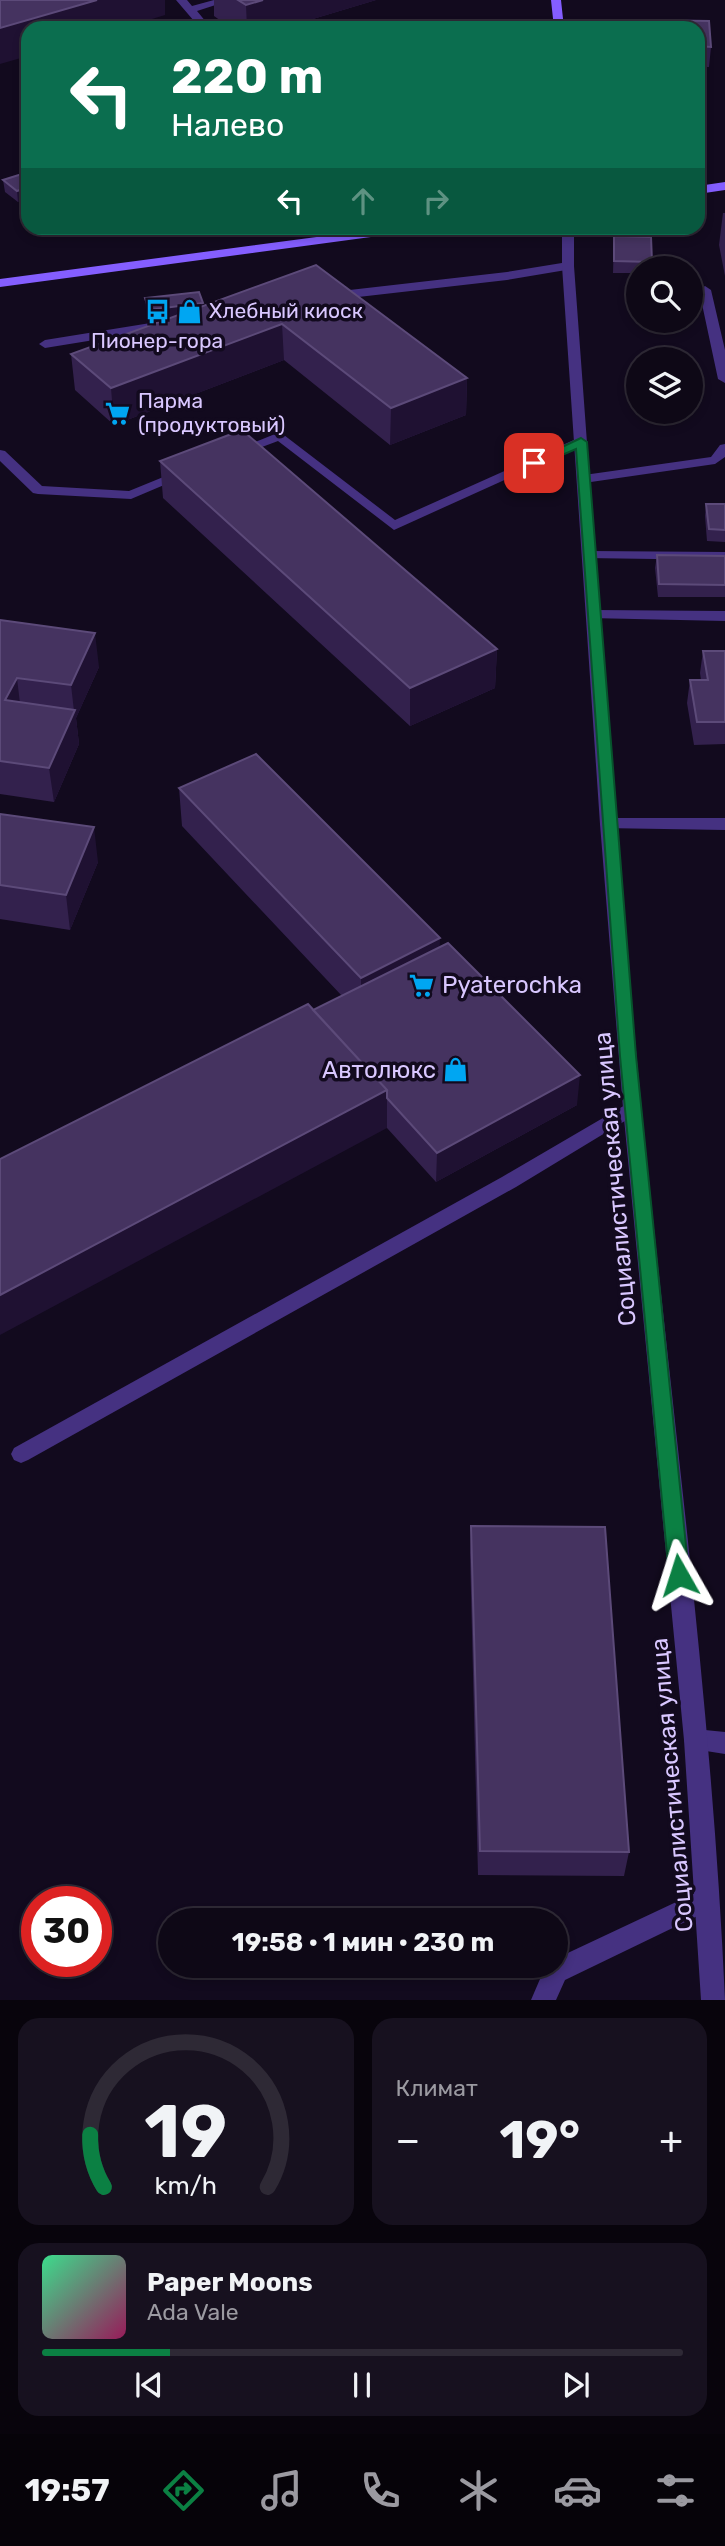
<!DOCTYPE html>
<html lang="ru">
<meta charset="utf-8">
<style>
:root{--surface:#0e0816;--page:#17111f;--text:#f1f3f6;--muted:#9b9aa1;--line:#2e2935;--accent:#0b8043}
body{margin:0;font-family:Rubik,sans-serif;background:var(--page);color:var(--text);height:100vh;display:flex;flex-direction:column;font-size:26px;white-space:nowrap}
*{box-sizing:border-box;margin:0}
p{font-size:23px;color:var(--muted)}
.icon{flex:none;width:38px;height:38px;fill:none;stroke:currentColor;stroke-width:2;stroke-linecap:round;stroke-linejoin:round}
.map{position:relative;height:2000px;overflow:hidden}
.panel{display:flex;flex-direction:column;gap:18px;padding:18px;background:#08040c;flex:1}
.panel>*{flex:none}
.top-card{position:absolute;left:21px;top:21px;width:684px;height:214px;border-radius:21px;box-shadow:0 4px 10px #0003,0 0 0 2px var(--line);background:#0b6e4f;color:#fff;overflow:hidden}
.tools{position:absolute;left:626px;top:256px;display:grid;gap:14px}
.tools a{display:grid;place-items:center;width:77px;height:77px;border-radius:50%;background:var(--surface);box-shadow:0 4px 10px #0003,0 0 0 2px var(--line);font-size:35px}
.speed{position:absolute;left:21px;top:1886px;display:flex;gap:14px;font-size:35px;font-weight:700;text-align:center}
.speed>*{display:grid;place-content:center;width:91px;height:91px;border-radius:50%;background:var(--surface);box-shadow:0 4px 10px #0003,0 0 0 2px var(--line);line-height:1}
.speed .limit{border:10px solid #d22;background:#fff;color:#111}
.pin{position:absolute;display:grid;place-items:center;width:60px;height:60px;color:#fff;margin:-30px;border-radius:14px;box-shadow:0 4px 10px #0006}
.me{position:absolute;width:77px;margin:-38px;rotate:354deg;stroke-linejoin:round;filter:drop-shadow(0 0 5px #0008)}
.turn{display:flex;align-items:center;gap:24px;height:147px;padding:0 35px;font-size:32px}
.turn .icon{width:91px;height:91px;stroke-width:2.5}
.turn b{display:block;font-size:49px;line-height:60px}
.lanes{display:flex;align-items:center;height:66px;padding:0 35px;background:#0003;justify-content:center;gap:35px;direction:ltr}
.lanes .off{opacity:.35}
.big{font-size:52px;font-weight:700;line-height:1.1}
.panel .widget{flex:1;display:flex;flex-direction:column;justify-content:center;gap:10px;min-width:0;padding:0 24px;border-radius:21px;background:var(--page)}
.panel .dial{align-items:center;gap:0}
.dial svg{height:182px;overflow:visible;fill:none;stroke:var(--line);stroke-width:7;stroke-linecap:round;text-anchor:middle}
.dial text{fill:var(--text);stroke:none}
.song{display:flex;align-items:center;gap:21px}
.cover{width:84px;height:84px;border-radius:10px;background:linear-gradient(135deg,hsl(150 70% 55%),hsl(330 70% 35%))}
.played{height:7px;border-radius:4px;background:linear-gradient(90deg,var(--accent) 20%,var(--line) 20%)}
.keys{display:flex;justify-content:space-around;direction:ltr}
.heat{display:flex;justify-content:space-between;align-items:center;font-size:38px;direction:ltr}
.panel .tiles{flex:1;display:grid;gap:18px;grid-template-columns:1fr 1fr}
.widget:last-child{grid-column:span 2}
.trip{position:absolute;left:158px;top:1908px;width:410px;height:70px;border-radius:35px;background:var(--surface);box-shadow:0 4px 10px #0003,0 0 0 2px var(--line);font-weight:700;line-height:70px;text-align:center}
.dock{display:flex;height:112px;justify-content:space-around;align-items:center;background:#060309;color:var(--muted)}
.dock .icon{width:49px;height:49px}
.dock .active{color:var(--accent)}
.dock b{font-size:32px;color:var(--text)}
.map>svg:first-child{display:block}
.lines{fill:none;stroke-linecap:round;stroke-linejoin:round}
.service{fill:#453181;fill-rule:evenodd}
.minor{fill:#453181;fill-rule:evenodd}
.secondary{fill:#845eff;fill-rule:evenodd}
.wall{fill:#33214d}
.shaded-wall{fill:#1f1132}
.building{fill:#453360;stroke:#5c4a79;stroke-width:2}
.route{fill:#0b8043;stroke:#07532c;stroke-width:2}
.labels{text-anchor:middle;stroke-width:7;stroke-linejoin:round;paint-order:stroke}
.far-poi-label{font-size:21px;fill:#d9c7ff;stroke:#120a1e;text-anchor:start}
.poi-label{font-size:24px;fill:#d9c7ff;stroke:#120a1e;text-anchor:start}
.street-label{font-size:24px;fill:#d9c7ff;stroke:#120a1e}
</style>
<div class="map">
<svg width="725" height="2000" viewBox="0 0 725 2000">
<rect width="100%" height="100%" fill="#120a1e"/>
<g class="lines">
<!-- service -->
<path class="service" d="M176,0H187L192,6L214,0H231L197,11L211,28H200Z
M568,262L574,266L572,269L507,280L332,300L326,296L332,292L507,272Z
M705,286L711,290L725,350V383L718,379L699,290Z
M163,321L168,322V328L45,348L39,344L45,340Z
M280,432L395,520L576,439L581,438L588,442L394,530L278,441L238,456L231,452Z
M725,444V457L715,464L584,483L577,479L584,475L711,457L720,445Z
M0,450L5,451L42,486L129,491L178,471L183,470L190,474L131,499L38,494L33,493L0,461Z
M590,551L725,552V560L585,558L583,555Z
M594,610L725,611V621L589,618L587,615Z
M608,818H725V830L602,828L600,824Z
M632,1101L638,1103L641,1108L638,1113L516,1187L28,1460L21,1463L14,1460L11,1454L14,1448L502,1177Z
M695,1729L725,1732V1754L687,1748L684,1740L687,1732Z
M706,1888L714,1892L718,1900L714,1908L565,1980L556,2000H531L546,1965H555V1959Z"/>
<!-- minor -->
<path class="minor" d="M562,228H574V266C595,548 614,830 642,1112C671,1407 712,1704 725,2000H701L684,1740L623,1108L600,824L562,266Z"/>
<!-- secondary -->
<path class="secondary" d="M551,0H561L564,28H554Z
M725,182V190L698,194V186Z
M385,228H414L408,232L0,287V279Z"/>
</g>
<!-- wall -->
<path class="wall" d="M214,0H376L283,28H231L214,16Z
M647,20L709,21L711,47L709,67H698V28H646Z
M28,172V199L18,202L5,192L3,180Z
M723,213H725V276L719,245Z
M614,236L652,262L651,268H639V273H613Z
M316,265L467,378L466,415L390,445L284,360L114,425L75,390L71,354L164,320L150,322L146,310L145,298L203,303V306Z
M160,461L497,649L495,688L410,726L163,498Z
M706,504H725V542L707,541L705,516Z
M657,555L725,556V597H658L655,568Z
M0,620L99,667L76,718L79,744L54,802L0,794Z
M703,651H725V744L694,745L687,703L690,680H701L700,673Z
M179,788L440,947L577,1105L436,1182L387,1128L313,1010L342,996L182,826Z
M0,814L98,862L70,930L0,919Z
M471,1526L629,1852L624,1876L478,1875L470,1553Z"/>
<!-- shaded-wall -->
<path class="shaded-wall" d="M97,0H165V15L123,28H28V56L0,64V28Z
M263,0H376L283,28H247L246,5Z
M28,187V199L18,202L17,191Z
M203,303V315L150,322L149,310Z
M282,324L284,360L114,425L111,388Z
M467,378L466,415L390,445L391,408Z
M95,633L99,667L76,718L79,744L54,802L49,768L74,711L71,685Z
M497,649L495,688L410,726V688Z
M17,678L21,712L5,700Z
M94,827L98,862L70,930L66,895Z
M440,938L439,977L361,1016V978Z
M580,1075L577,1105L436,1182L437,1153Z
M387,1090V1128L0,1335V1295Z"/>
<!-- building -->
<path class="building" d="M0,0H97L0,28Z
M238,0H263L246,5Z
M647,20L709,21L711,47L698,46V28H648Z
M28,172V187L17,191L3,180Z
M614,236L651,237L652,262L614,261Z
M316,265L467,378L391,408L282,324L111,388L71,354Z
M199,292L203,303L149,310L145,298Z
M242,430L497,649L410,688L160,461Z
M706,504H725V530L709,529Z
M657,555L725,556V585L659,584Z
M0,620L95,633L71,685L17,678L5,700L75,710L49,768L0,761Z
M703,651H725V722H697L690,680H708Z
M256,754L440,938L361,978L179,788Z
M0,814L94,827L66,895L0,885Z
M448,943L580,1075L437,1153L387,1098V1090L313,1010Z
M308,1004L387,1090L0,1295V1159Z
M471,1526L605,1527L629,1852L480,1851Z"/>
<!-- route -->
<path class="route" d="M581,438L587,442L636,1056L689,1575L686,1581L679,1583L672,1581L669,1575L620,1056L576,449L539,465H530L528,463Z"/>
<!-- icons -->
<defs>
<symbol id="shop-bare" viewBox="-9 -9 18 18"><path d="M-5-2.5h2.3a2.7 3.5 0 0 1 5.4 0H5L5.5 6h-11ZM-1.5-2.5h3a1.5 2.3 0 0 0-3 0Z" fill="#00a6f2" stroke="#120a1e" stroke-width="2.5" paint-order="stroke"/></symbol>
<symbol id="bus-bare" viewBox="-9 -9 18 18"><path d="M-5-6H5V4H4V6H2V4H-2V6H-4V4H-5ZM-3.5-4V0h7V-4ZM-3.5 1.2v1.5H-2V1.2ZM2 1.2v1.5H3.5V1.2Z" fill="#00a6f2" stroke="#120a1e" stroke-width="2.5" paint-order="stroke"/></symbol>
<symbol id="supermarket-bare" viewBox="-9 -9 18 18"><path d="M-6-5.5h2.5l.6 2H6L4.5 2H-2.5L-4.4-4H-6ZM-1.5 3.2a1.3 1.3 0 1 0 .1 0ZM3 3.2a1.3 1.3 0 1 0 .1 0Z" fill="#00a6f2" stroke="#120a1e" stroke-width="2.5" paint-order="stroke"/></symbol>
</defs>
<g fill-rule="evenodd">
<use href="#shop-bare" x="172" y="294" width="35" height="35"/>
<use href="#bus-bare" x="140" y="294" width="35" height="35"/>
<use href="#supermarket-bare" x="100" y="396" width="35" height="35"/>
<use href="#supermarket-bare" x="404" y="968" width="35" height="35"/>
<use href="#shop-bare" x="438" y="1052" width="35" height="35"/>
</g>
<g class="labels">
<!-- far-poi labels -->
<g class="far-poi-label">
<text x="209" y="318">Хлебный киоск</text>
<text x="157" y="348" text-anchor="middle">Пионер-гора</text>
<text x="138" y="408">Парма<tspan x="138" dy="24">(продуктовый)</tspan></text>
</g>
<!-- poi labels -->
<g class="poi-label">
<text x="442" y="993">Pyaterochka</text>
<text x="436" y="1078" text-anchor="end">Автолюкс</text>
</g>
<!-- street labels -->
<g class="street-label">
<text transform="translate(615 1179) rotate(-95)" y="8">Социалистическая улица</text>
<text transform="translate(672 1785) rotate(-95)" y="8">Социалистическая улица</text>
</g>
</g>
</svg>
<div class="tools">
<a><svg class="icon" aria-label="search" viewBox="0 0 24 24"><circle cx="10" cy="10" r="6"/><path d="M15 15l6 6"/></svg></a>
<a><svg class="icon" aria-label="layers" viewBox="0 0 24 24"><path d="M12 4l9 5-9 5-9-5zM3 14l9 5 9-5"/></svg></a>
</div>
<div class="speed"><div class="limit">30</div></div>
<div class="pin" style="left:534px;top:463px;background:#d93025"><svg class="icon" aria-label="arrive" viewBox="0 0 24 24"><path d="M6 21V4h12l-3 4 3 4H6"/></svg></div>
<svg class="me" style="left:679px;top:1575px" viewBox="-20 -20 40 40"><path d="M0-17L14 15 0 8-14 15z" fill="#0b8043" stroke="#fff" stroke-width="4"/></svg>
<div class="trip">19:58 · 1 мин · 230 m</div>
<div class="top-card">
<div class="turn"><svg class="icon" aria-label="left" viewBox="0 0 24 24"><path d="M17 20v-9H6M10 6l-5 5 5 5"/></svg><div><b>220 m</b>Налево</div></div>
<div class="lanes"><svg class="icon" aria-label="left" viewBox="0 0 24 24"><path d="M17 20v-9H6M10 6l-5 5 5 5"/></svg><svg class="icon off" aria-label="ahead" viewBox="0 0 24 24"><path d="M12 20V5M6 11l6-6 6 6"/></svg><svg class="icon off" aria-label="right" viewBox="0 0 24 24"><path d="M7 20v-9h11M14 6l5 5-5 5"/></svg></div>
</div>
</div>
<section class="panel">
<div class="tiles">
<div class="widget dial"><svg viewBox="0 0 100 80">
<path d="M14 69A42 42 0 1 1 86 69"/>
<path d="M14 69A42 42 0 0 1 8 46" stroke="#0b8043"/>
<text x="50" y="56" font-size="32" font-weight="700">19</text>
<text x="50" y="72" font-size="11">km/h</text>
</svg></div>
<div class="widget"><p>Климат</p>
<div class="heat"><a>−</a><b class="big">19°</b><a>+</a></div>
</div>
<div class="widget">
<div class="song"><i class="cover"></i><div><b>Paper Moons</b><p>Ada Vale</p></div></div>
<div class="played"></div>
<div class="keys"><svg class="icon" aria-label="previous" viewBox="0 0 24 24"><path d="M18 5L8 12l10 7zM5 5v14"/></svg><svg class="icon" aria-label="pause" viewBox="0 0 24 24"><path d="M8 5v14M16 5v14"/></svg><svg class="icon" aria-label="next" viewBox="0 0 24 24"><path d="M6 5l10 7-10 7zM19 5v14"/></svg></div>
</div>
</div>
</section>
<nav class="dock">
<b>19:57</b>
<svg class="icon active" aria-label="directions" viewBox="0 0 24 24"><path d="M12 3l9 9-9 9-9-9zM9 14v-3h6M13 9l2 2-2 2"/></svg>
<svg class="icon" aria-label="music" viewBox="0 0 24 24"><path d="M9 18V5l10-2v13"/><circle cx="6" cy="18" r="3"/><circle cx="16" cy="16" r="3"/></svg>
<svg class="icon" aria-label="phone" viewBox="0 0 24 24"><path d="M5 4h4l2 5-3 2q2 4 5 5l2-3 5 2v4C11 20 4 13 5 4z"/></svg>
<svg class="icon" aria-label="climate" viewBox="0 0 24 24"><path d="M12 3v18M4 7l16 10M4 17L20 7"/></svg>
<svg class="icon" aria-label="car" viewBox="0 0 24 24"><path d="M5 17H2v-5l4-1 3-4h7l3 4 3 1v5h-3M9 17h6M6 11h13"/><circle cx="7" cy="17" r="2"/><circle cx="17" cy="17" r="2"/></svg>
<svg class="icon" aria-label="filters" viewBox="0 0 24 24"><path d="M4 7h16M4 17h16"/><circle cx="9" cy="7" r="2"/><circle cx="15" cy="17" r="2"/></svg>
</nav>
